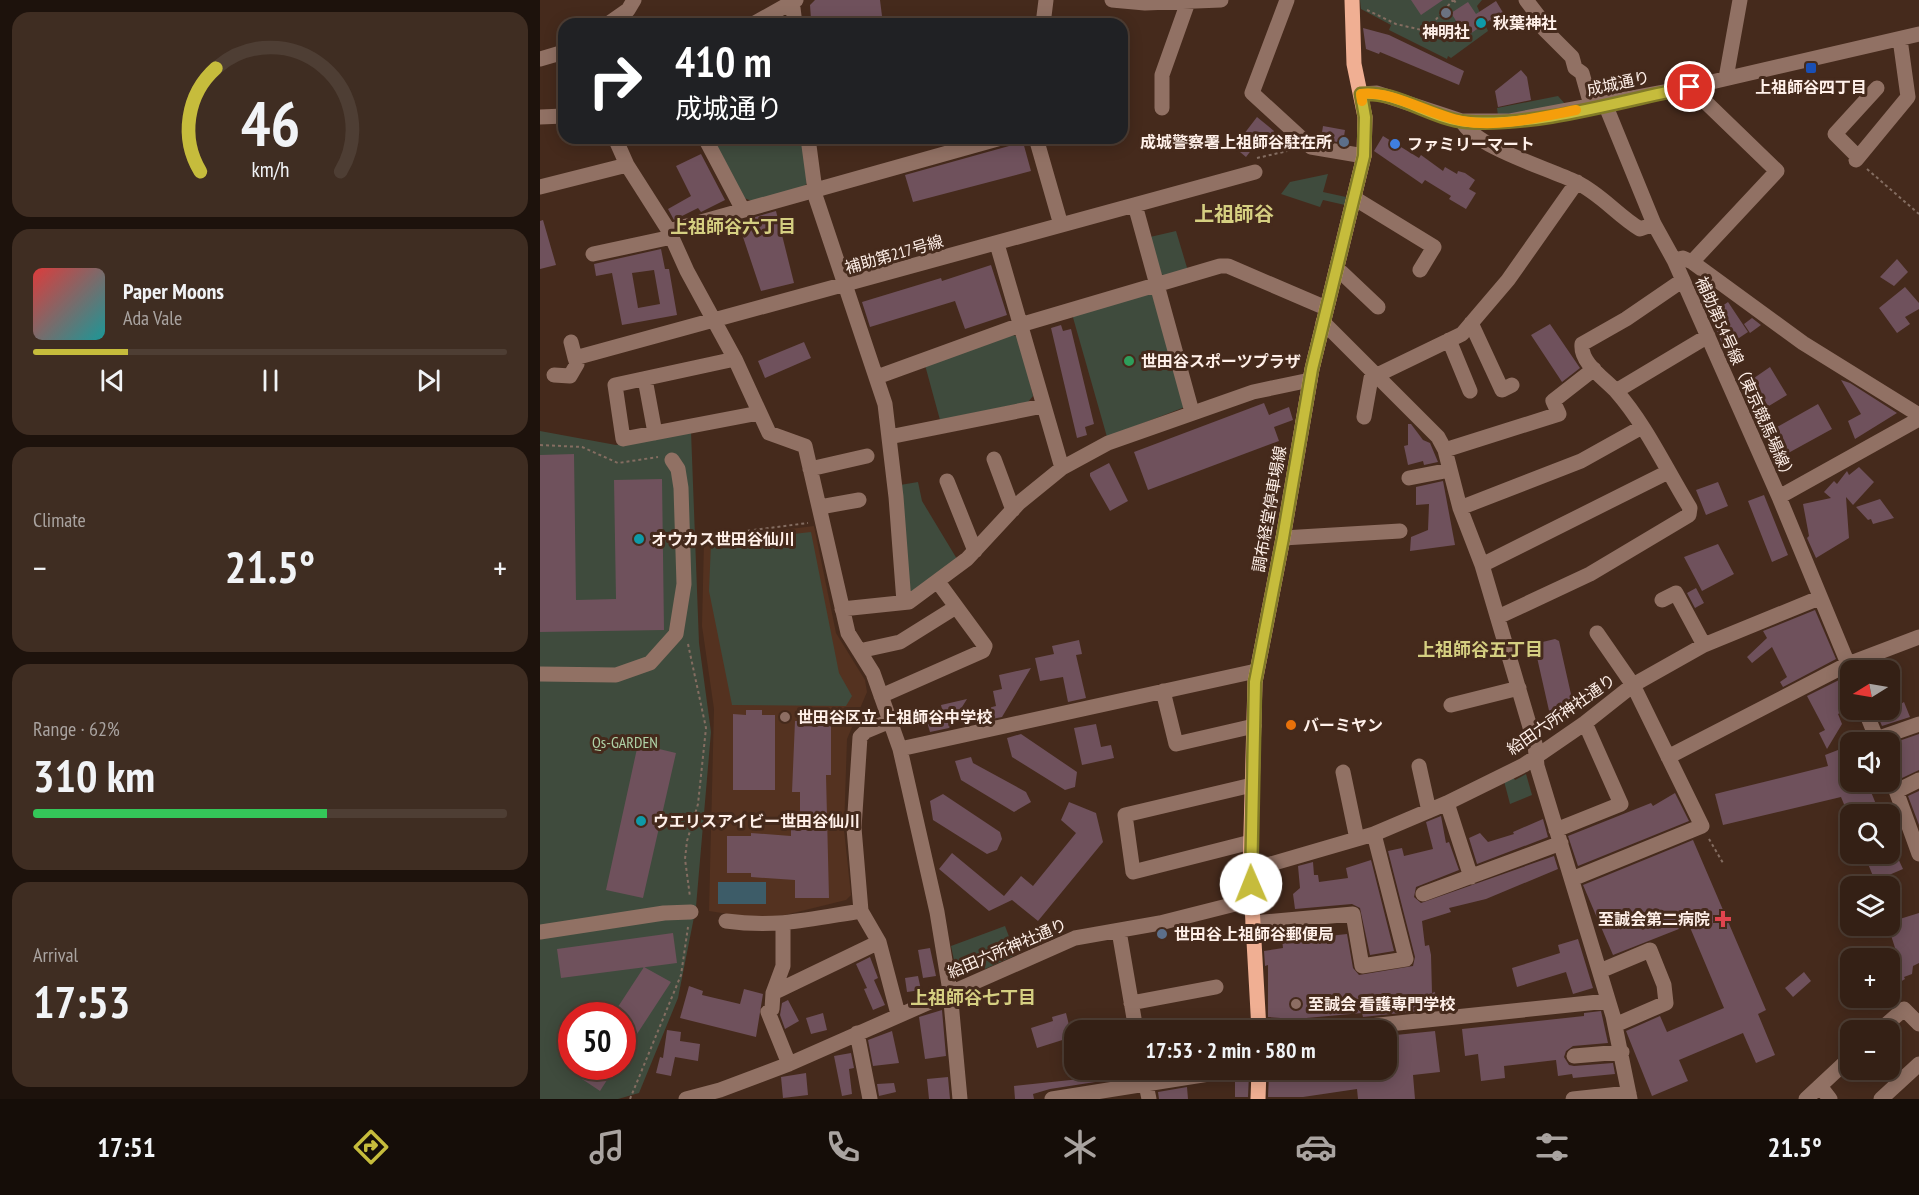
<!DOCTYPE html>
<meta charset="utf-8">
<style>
:root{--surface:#342015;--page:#3f2d22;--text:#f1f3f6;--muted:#a9a3a0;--line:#4e3e34;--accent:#c6bc3c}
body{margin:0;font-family:"PT Sans Narrow","Noto Sans JP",sans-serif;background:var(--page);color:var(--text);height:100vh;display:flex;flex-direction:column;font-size:22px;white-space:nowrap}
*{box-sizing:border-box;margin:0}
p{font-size:20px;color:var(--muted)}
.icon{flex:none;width:33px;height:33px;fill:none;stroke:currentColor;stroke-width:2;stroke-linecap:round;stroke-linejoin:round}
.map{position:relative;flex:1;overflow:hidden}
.details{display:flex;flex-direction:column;gap:12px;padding:12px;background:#1d120c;width:540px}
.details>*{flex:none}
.guide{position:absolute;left:18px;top:18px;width:570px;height:126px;border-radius:18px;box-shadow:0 3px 15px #0003,0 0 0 2px var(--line);background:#202124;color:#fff;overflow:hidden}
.needle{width:39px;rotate:259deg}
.fabs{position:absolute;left:1300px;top:660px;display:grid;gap:12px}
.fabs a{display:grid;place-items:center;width:60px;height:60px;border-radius:12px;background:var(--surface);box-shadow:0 3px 15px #0003,0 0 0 2px var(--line);font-size:30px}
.speed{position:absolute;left:18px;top:1002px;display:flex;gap:12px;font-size:30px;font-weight:700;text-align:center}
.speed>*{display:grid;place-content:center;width:78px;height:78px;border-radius:50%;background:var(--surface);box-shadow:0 3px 15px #0003,0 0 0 2px var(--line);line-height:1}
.speed .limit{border:9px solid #d22;background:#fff;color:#111}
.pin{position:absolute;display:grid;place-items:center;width:51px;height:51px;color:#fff;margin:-26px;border:3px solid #fff;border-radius:50%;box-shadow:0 2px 6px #0007}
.me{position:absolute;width:66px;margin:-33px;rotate:359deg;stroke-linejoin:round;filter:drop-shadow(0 0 4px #0008)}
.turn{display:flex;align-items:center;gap:21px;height:126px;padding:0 18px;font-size:27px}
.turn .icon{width:78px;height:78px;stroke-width:2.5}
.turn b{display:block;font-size:42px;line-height:51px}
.big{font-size:45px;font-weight:700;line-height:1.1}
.details .widget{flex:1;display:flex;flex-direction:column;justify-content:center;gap:9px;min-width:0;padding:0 21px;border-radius:18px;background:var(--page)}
.details .dial{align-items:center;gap:0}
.dial svg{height:156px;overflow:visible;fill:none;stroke:var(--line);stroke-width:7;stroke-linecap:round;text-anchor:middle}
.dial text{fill:var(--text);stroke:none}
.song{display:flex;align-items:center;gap:18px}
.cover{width:72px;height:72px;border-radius:9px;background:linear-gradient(135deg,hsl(0 70% 55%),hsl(180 70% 35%))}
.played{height:6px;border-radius:3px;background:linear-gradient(90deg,var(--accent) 20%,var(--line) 20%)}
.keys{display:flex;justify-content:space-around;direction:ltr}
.heat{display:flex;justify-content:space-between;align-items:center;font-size:33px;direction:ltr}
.charge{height:9px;border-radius:4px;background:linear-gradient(90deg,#34c759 62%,var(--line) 0)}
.trip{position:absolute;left:524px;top:1020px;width:333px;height:60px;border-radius:18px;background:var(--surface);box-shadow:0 3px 15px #0003,0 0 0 2px var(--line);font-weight:700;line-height:60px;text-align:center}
.tab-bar{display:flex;height:96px;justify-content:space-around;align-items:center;background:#150d08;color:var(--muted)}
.tab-bar .icon{width:42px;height:42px}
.tab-bar .on{color:var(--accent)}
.tab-bar b{font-size:27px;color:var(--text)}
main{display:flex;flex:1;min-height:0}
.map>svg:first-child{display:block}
.built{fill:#543220}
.green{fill:#3f4b3d;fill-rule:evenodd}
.water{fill:#3d5c68}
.building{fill:#6f515c;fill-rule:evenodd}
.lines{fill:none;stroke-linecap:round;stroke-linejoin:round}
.path{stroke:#846d61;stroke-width:2;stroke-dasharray:3 3;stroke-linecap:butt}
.minor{stroke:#917164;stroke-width:15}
.major{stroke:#f0af93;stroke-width:15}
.route-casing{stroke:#817a27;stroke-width:15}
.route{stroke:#c6bc3c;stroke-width:10}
.slow{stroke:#f59e0b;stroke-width:10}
.worship-dot{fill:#6b7280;stroke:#452a1c;stroke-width:2}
.culture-dot{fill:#0f9aa8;stroke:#452a1c;stroke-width:2}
.transit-dot{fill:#1a4fb4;stroke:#452a1c;stroke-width:2}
.service-dot{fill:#5c6f8a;stroke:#452a1c;stroke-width:2}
.shop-dot{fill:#3f7fe0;stroke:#452a1c;stroke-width:2}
.leisure-dot{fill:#2e9e5b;stroke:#452a1c;stroke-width:2}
.education-dot{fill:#8d6e63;stroke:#452a1c;stroke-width:2}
.food-dot{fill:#e8710a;stroke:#452a1c;stroke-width:2}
.health-dot{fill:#e0444e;stroke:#452a1c;stroke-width:2}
.labels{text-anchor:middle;stroke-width:6;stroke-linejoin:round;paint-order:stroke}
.poi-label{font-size:16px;font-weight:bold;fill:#fff0e9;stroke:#452a1c;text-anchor:start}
.street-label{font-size:16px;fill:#fff0e9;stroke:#452a1c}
.park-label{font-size:16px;fill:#afd3a7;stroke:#452a1c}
.neighbourhood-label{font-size:18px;font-weight:bold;fill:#d5cf81;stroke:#452a1c}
.quarter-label{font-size:20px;font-weight:bold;fill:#d5cf81;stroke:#452a1c}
</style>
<main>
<section class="details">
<div class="widget dial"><svg viewBox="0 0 100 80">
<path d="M14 69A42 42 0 1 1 86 69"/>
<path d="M14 69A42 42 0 0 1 22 16" stroke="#c6bc3c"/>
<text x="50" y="56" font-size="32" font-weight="700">46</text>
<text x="50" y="72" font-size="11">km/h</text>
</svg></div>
<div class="widget">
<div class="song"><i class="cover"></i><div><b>Paper Moons</b><p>Ada Vale</p></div></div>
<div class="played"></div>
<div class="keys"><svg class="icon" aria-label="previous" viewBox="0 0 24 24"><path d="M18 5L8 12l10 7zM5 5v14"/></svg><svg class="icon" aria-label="pause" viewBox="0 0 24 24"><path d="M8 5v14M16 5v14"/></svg><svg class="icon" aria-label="next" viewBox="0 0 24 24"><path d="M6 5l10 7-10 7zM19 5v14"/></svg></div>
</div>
<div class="widget"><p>Climate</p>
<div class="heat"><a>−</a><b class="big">21.5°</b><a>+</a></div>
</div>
<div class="widget"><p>Range · 62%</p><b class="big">310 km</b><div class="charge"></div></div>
<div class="widget"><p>Arrival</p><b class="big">17:53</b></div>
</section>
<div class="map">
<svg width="1379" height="1099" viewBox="0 0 1379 1099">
<rect width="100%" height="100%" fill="#452a1c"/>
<!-- built -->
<path class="built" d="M274,526L296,633L325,680L327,692L307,739L304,830L311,895L306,900L245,915L214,918L169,911L174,709L162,626L164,540Z"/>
<!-- green -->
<path class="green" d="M820,0H942L937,6L948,31L911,58L908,56L907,59L849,30L851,25L821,9Z
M1018,96L1026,105L958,116L957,108Z
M190,138H262L267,183L264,187L212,201L204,198L176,145Z
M788,174L783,192L806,197L805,205L783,200L780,207L741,194L750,182Z
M636,231L648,271L624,276L620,273L610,237Z
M611,290L645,407L567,437L532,314Z
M473,335L479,337L493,396L488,402L400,420L385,365Z
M0,431L76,445L151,431L159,643L171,732L156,907L138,998L99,1093L78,1099H0ZM32,1016H82V1066H32Z
M378,482L382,501L417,559L368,595L360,485Z
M271,532L299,673L312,696L306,706L192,705L169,591L171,543Z
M986,774L992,795L970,804L964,781L973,777L975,780Z
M465,926L476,955L445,969L442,961L421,968L415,965L411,946Z"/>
<!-- water -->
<path class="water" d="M178,882H226V904H178Z"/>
<!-- building -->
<path class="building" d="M275,0H340L343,24H280L279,18L271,19L270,5Z
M871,0H903L881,15Z
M956,1L965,16L952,24L950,20L930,34L924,24L920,27L911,13L928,2L936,14Z
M823,28L849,35L924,71L919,85L840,52L839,54L826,49Z
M981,70L987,77L991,100L958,107L955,91Z
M717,117L734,131L722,149L716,144L706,157L694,147Z
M783,126L805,130L803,143L781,139Z
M843,136L879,158L881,155L903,171L905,167L917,174L918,171L925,173L935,180L929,189L936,193L926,209L909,199L911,196L885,180L882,184L834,151Z
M483,142L491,171L373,202L365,175Z
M161,154L185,200L161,212L158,208L134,220L128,209L151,196L136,166Z
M236,211L254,283L221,291L198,222Z
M3,220L16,265L0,269V221Z
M121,249L125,269H129L137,315L82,325L72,273L56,276L54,264ZM114,270L120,304L98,308L92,273Z
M1357,259L1368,272L1354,286L1340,277Z
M451,265L467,315L425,329L415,301L330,327L322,302L401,278L402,281Z
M1365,287L1379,303V309L1365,317L1370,324L1357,333L1339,308Z
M1188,302L1208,332L1184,348L1175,327L1177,326L1169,315Z
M1212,318L1221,325L1210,333L1204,324Z
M1010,324L1040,368L1022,382L991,335Z
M521,325L523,331L531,329L554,424L545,427L547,435L537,438L511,328Z
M264,342L271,358L225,378L218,361Z
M1230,367L1247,395L1214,415L1201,387Z
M1301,380L1310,383L1357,413L1315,439L1308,421L1321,414Z
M724,403L729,415L749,407L753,420L734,427L739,441L608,490L594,452Z
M1278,404L1292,429L1241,457L1228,432Z
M868,424H871L883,440L890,443L898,462L884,465L883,461L868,465L864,446L868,445Z
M34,454L36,600L76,599L74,480L122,479L124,630L0,632V455Z
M569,463L588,501L570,511L550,476V473Z
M1319,467L1334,482L1313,505L1306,497L1309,538L1276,558L1267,538L1269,536L1263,504L1291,498L1284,492L1294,481L1297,484L1307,471L1309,475Z
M903,481L915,545L870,551L871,537L888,530L889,504L876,505V487Z
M1178,482L1188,506L1166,515L1156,490Z
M1224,495L1248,555L1232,562L1208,501Z
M1340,499L1354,518L1333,524L1331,519L1328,520L1316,507Z
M1178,544L1194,574L1162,591L1144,557Z
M1156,588L1164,603L1155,608L1147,593Z
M1275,610L1296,659L1243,687L1240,682L1247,677L1232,647L1212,663L1207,657L1227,638L1223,631Z
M1015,639L1019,641L1035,712L1030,717L1016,720L1014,714L1010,715L994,644Z
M539,640L542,654L536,655L546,698L528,702L523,677L500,681L495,658L514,654L512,646Z
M491,668L462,717L442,721L440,710L456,706L453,691L462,689L459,675Z
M1303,678L1311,695V706L1298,714L1302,724L1287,749L1279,733L1285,730L1267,696Z
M427,699L409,728L390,732L387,722L404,718L401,705Z
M1364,702L1370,717L1342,726L1335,710H1350Z
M206,710H222V715H235V790H193V714L206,715Z
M255,721H291V775H286L289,898H255V880L211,877V873H187V836H211V833L251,836V824H260V792H252Z
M556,724L561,747L571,745L574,758L542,765L534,728Z
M481,734L537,772L535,787L525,790L472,757L467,738Z
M1379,734V770L1362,778L1350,761V744Z
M98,744L136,753L103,898L66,890Z
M1311,745V782H1327L1340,814H1308L1301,797L1183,825L1175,794L1288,766L1285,755Z
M431,757L433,763L486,792L491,802L474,812L421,780L415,761Z
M1379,791V825L1368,796Z
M1135,793L1149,821L1038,866L1028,836L1111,803L1113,806Z
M403,794L460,832L462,839L457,850L447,854L393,820L390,801Z
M529,802L556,813L563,842L498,921L472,900L449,911L399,869L412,853L464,896L481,876L493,886L536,833L521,820Z
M901,816L906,843L909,842L919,870L876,887L874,897L881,903L1014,856L1018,869L946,899L909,908L911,912L882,921L885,946L889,945L891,955L892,993L895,992L897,1009L823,1017L822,1013L755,1019L728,1017V965L725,966L724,951L743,948L741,930L788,926L789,936L807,934L813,968L819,975L873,966L875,957L848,851L862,848L864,856L893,849L886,822Z
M1003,819L1008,837L937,864L929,838L940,833L948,842L974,834L973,832Z
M1153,840L1226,1010L1218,1014L1235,1055L1216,1063L1203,1033L1139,1060L1148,1081L1112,1096L1086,1031L1120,1016L1127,1032L1184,1008L1149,925L1073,955L1043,885Z
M1324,854H1356L1363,869L1335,881Z
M831,860L854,951L830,955L820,908L812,904L755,909L753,894L760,888L758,866L773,862L774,875H778L779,882L808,878L806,868Z
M1379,913V963L1373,966L1372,974L1364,977L1365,979L1350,988V958L1357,954L1348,926L1350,922Z
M133,933L137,963L21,978L17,949Z
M1038,939L1053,988L1033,994L1026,972L977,987L972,968L1020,953L1018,945Z
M390,948L396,976L383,978L378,950Z
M330,957L338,978L334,980L345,1005L333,1010L324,989L327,988L316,964Z
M104,967L131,982L82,1057V1016H72Z
M1264,972L1271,981L1253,997L1245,988Z
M378,976L381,990L367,992L365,978Z
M149,986L163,991L162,995L200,1004L204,989L223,994L216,1037L140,1018Z
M248,1000L259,1021L245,1029L240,1015L242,1003Z
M402,1010L406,1056L385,1059L379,1017Z
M1061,1011L1068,1043L1033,1046L1026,1051L1024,1057L1029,1065L1034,1066L1073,1063L1075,1074L1033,1078L1032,1074L1018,1076L1016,1060L964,1066L965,1078L941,1081L938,1054L925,1056L922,1029L1044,1016V1013Z
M283,1013L287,1030L271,1034L266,1018Z
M526,1013L532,1037L497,1048L491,1028L513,1021L512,1017Z
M127,1030L141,1032L140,1041L160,1044L158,1061L135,1057L131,1076L116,1073L120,1057L123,1058Z
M352,1031L359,1063L333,1066L328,1040Z
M895,1031L900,1072L873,1075L875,1099H818L817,1089L763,1097H728L729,1073L846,1070V1036Z
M311,1053L314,1068L309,1069L312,1094L302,1096L294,1056Z
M38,1066H76L60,1091L33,1073Z
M577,1070H594V1076L510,1089L493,1094L494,1099H475L474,1086L559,1077V1073L578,1072Z
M266,1073L268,1095L243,1098L241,1077Z
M703,1074H709L708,1097H695V1080Z
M408,1077L410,1099H389L387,1079Z
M354,1083L356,1092L339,1096L337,1084Z
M647,1087L648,1099H619L618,1092Z"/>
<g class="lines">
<!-- path -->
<path class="path" d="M914,0L917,5
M827,10L856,24L886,31L913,0
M717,158L752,150
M1327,169L1379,214
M0,445L42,447L78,463L118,457
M166,536L268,523
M148,644L166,728L158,804L147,841L145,859L150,897
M1169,839L1183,863
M90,1099L141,975L148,927"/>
<!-- minor -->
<path class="minor" d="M252,0L255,24
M572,0L605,3L681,0
M747,0L712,93L771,147L824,156
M986,0L1000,18L1004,29L1032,57L1035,68L1042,73L1049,98L1065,104L1114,224L1134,260L1239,497L1311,671
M68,24L88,10L94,0
M213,24L256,0
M503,24L506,0
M0,59L24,52
M1186,78L1200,0
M1150,87L1237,171L1152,262
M821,94L837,93L922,121H969L1150,87L1379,34
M622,108V75L648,2
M0,117L24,116
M922,121C936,148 1008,168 1036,182C1061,194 1077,215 1100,229L1114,224
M75,138L87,165L129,231L147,271L195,359L229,433L265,446L308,633L333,673L360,749L397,912L410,991L420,1099
M165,138L203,210
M268,138L276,198L345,404L356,497L364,602
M496,138L521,225
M1318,157L1295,134L1337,88
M1316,160L1368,97L1360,39
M0,187L87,165
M814,198L894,247L880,270
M595,205L652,412
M129,231L461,138
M457,244L522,468
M53,254L132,237
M1134,260L1143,258L1152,262L1263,343L1379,415
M796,271L801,272L838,307
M783,322L898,437L905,450L920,508L942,565L995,744L997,766L1073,1016L1090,1099
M931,323L962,390L972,385
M909,340L930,391
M31,342L35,358
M195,359L75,385L83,439L219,413
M14,375L30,376L37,364L35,358L715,172
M337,377L480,325L680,266H688L786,308
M105,379L115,433
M1076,391L1168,336
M824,417L831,378L922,334L968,280L1037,182
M349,437L503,406
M905,450L1019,414L1013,401L1054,369
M454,459L473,510
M270,469L327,456
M869,478L910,470
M407,481L435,551
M1239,497L1379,419
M280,507L319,500
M920,508L1041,461L1102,427
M743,538L860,531
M942,565L1128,472
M1122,600L1136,593L1164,645
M302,609L369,602L427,559L479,503L522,468L568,443L713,392L770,380
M958,617L1050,574L1149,515L1150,508C1126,469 1106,425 1076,391C1064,378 1040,363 1042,344L1086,319L1143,280
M319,651L360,642L416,607
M0,674L76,675L110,663L136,634L144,584L141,488L138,469L132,460
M623,691L636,744L714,726
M341,696L443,651L445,646L398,582
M911,705L979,688
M1325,710L1338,742
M350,721L326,731L320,737L314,828L321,911L339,942L358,1014
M1336,739L1379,724
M360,749L716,671
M1128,757L1308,664L1379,637
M879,766L889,811
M803,772L817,839
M1350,774L1379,854
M1357,791L1379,780
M907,803L931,877
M1016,830L1081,804L1045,723
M711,842L593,872L585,815L712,785
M710,870L834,834L907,803L984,765L1045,723L1093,685L1164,645L1279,598
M1032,879L1162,826L1093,685L1057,633
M883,894L1021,843
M186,921C237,928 271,919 321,911
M713,923L813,914L822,966L866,959L834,834
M243,924V966L233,993L232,1009L228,1012L249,1064
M579,931L596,1030
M0,932L124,913L151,912
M1060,971L1110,950L1124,985L1126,1003L1075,1025
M233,993L339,942
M591,1003L676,987
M791,1030L1068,1001
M1340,1030L1364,1009L1379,1024
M317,1033L330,1099
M1034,1056L1082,1052
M603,1070L609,1099
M1280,1086L1290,1099
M146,1099L180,1090L249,1064L535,938L620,923L711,900
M512,1099L694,1070
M1033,1099L1089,1093
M1266,1099L1311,1057
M1341,1099L1379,1064"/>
<!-- major -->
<path class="major" d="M719,1030L710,870L715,682L743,538L772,369L824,156L825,117L814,64L812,0
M718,1099L719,1070"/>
</g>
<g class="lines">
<defs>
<path id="route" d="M711,884L715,682L743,538L772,369L824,156L825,117L821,94C856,90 891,119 927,122C996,127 1081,101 1150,87"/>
</defs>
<!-- route casing -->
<use href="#route" class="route-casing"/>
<!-- route -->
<use href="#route" class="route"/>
<!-- slow -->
<path class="slow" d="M822,101L821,94C852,90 890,115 922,121C958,128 1000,117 1036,110"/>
</g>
<!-- markers -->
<circle class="worship-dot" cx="906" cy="13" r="6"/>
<g class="culture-dot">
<circle cx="941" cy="23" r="6"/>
<circle cx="99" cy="539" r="6"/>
<circle cx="101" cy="821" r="6"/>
</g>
<rect class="transit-dot" x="1265" y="62" width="12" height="12" rx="3"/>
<g class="service-dot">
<circle cx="804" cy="142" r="6"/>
<circle cx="622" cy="934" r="6"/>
</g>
<circle class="shop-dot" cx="855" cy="144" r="6"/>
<circle class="leisure-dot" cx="589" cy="361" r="6"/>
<g class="education-dot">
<circle cx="245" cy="717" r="6"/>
<circle cx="756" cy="1004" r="6"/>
</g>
<circle class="food-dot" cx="751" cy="725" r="6"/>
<path class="health-dot" d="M1180 910h6v6h6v6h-6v6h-6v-6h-6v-6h6z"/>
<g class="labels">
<!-- poi labels -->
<g class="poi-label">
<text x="953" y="29">秋葉神社</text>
<text x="906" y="38" text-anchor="middle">神明社</text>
<text x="1271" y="93" text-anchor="middle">上祖師谷四丁目</text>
<text x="792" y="148" text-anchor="end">成城警察署上祖師谷駐在所</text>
<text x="867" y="150">ファミリーマート</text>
<text x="601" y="367">世田谷スポーツプラザ</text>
<text x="111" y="545">オウカス世田谷仙川</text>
<text x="257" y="723">世田谷区立 上祖師谷中学校</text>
<text x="763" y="731">バーミヤン</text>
<text x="113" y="827">ウエリスアイビー世田谷仙川</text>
<text x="1170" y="925" text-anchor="end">至誠会第二病院</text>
<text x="634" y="940">世田谷上祖師谷郵便局</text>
<text x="768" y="1010">至誠会 看護専門学校</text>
</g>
<!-- street labels -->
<g class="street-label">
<text transform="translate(1078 83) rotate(-12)" y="6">成城通り</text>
<text transform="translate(354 254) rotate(-16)" y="6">補助第217号線</text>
<text transform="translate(1206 379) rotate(66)" y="6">補助第54号線（東京競馬場線）</text>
<text transform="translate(729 509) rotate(-80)" y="6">調布経堂停車場線</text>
<text transform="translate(1021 714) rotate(-35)" y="6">給田六所神社通り</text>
<text transform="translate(467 948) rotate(-23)" y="6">給田六所神社通り</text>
</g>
<!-- park labels -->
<g class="park-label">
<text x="85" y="748">Qs-GARDEN</text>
</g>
<!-- neighbourhood labels -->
<g class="neighbourhood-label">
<text x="193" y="233">上祖師谷六丁目</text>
<text x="940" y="656">上祖師谷五丁目</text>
<text x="433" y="1004">上祖師谷七丁目</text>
</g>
<!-- quarter labels -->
<g class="quarter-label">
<text x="694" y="221">上祖師谷</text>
</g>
</g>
</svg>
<div class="fabs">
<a><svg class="needle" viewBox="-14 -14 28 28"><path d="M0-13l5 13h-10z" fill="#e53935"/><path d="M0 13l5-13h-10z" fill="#a9a3a0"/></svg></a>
<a><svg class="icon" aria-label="sound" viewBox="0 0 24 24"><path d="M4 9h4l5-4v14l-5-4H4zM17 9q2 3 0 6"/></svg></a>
<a><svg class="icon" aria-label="search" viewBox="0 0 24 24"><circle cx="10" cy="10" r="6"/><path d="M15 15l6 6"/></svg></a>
<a><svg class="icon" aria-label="layers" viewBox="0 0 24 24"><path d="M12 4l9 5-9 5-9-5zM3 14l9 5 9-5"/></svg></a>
<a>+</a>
<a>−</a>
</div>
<div class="speed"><div class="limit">50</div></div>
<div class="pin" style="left:1150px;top:87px;background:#d93025"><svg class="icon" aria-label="arrive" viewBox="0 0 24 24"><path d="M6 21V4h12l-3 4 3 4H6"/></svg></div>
<svg class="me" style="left:711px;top:884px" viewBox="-20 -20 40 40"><circle r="19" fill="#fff"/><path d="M0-13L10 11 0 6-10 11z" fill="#c6bc3c"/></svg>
<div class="trip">17:53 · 2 min · 580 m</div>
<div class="guide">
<div class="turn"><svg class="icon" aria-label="right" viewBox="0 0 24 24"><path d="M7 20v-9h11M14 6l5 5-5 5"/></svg><div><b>410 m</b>成城通り</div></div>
</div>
</div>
</main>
<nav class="tab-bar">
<b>17:51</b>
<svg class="icon on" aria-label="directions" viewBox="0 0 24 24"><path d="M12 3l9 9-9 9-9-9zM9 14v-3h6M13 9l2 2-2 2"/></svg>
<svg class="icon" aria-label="music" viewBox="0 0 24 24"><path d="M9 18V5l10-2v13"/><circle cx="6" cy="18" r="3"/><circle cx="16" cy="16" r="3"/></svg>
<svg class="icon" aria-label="phone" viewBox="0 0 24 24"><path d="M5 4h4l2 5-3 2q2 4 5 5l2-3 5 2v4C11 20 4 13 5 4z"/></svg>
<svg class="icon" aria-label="climate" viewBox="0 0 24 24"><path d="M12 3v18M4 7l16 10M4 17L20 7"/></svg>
<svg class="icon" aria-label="car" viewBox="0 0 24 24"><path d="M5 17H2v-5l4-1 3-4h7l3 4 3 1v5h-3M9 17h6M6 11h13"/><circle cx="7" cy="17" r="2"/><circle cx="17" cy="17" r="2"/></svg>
<svg class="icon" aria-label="filters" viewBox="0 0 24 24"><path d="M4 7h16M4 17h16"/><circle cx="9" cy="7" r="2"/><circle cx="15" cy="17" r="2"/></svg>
<b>21.5°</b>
</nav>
